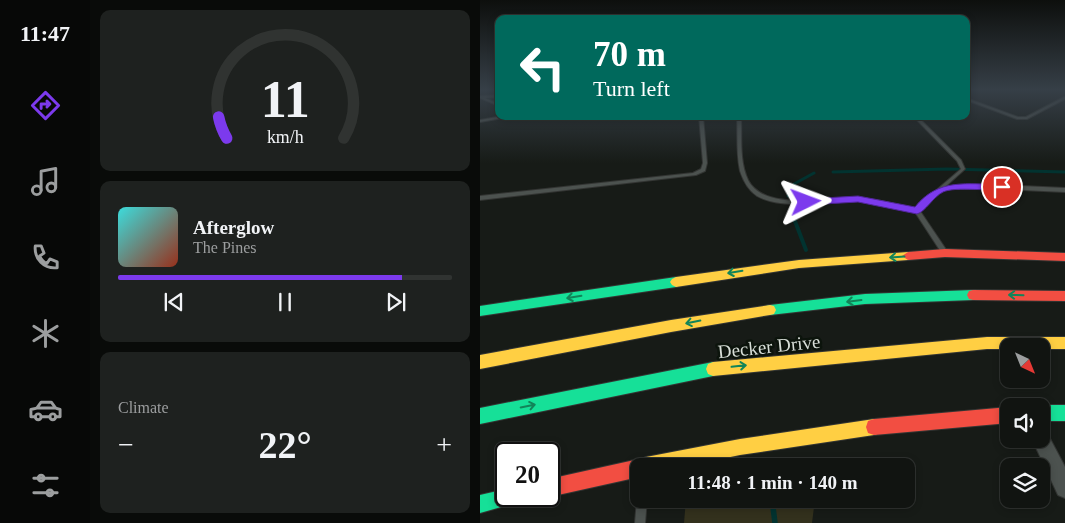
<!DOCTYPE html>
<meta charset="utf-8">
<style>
:root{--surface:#111411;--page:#1e211f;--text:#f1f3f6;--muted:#9c9e9f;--line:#303331;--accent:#7c3aed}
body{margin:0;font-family:"Times New Roman",serif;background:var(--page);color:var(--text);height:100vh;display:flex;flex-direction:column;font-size:19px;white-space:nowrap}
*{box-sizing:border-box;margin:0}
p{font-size:16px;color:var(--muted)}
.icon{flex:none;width:28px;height:28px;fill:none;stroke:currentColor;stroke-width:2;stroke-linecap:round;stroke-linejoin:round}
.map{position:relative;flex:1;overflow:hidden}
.details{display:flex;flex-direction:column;gap:10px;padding:10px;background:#090b09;width:390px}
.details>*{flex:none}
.banner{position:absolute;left:15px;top:15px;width:475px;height:105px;border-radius:10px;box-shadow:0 2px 8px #0003,0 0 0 1px var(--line);background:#00695c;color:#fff;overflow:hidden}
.needle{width:32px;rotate:137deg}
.tools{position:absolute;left:520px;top:338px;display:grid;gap:10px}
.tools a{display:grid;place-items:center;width:50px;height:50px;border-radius:10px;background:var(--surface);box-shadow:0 2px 8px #0003,0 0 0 1px var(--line);font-size:25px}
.speed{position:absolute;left:15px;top:442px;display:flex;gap:10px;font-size:25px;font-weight:700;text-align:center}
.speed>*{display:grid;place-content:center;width:65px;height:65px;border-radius:50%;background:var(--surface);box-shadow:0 2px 8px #0003,0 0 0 1px var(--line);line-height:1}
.speed .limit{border:2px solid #111;border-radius:8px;background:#fff;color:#111}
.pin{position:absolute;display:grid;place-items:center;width:42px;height:42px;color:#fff;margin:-21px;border:2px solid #fff;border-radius:50%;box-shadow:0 1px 5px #0007}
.me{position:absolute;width:55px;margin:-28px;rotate:87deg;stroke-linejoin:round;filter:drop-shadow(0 0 4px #0008)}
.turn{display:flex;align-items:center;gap:18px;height:105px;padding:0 15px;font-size:22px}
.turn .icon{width:65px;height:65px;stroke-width:2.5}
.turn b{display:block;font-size:35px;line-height:42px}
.big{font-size:38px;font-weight:700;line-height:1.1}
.details .tile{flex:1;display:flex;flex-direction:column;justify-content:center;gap:8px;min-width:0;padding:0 18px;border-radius:10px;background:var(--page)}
.details .dial{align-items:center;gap:0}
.dial svg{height:130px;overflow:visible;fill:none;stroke:var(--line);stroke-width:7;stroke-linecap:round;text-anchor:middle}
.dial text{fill:var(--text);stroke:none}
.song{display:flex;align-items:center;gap:15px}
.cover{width:60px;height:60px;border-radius:8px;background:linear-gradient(135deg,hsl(180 70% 55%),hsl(10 70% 35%))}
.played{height:5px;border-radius:2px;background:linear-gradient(90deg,var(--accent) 85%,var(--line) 85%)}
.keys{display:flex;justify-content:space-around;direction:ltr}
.heat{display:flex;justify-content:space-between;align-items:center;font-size:28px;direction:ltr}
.trip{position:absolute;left:150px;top:458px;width:285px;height:50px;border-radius:10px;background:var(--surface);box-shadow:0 2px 8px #0003,0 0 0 1px var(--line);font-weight:700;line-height:50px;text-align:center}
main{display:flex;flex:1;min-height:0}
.tabs{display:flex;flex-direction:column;width:90px;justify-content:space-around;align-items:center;background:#070807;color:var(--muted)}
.tabs .icon{width:35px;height:35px}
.tabs .current{color:var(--accent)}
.tabs b{font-size:22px;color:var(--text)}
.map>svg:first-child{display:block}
.green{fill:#33311d}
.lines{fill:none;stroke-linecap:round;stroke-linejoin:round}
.stream-far2{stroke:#023330;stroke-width:3}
.stream-far1{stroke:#023330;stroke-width:4}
.stream{stroke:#023330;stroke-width:5.5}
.lane-casing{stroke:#333533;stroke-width:2}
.street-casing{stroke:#333533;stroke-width:2}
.fast-casing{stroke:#333533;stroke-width:2}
.slow-casing{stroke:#333533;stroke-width:2}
.jam-casing{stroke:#333533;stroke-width:2}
.lane{fill:#4c524f;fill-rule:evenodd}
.street{fill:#4c524f;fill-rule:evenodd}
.fast{fill:#16e098;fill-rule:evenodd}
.slow{fill:#ffcf43;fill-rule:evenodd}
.jam{fill:#f24e42;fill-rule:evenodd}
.oneway{stroke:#128459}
.route{fill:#7c3aed;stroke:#51269a}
.labels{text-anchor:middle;stroke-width:5;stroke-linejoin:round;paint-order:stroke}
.near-street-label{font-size:19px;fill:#d8ded8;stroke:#0c140c}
</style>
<main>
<nav class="tabs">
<b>11:47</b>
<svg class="icon current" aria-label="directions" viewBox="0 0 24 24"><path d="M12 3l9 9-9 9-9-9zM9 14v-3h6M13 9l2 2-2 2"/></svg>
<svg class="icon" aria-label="music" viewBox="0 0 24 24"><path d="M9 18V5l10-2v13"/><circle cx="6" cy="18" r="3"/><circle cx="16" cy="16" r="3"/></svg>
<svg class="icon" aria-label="phone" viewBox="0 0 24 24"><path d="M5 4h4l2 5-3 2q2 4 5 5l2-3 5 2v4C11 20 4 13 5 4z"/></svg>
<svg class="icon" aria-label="climate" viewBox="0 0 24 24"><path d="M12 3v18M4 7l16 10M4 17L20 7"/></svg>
<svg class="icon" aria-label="car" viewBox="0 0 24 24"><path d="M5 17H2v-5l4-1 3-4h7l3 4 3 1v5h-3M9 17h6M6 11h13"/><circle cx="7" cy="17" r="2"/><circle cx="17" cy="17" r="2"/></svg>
<svg class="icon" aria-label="filters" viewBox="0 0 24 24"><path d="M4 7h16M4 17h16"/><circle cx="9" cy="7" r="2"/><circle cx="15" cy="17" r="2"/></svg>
</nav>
<section class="details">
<div class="tile dial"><svg viewBox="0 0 100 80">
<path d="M14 69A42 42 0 1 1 86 69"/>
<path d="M14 69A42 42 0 0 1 9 56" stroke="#7c3aed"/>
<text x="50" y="56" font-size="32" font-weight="700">11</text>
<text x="50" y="72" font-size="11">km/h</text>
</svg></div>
<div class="tile">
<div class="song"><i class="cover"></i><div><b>Afterglow</b><p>The Pines</p></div></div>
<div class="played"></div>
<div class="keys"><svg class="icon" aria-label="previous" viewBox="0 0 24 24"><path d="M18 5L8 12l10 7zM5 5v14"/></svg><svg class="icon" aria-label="pause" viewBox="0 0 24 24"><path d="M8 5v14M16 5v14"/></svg><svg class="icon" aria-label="next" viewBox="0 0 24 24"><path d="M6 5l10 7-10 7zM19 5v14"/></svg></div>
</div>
<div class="tile"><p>Climate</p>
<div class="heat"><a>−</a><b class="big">22°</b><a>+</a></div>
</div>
</section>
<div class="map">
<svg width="585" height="523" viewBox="0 0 585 523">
<rect width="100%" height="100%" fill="#171b17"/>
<!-- green -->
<path class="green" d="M206,499H335L332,523H204Z"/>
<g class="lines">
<!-- stream-far2 -->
<path class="stream-far2" d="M353,172L467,169L585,172
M308,196L314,184L334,173"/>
<!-- stream-far1 -->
<path class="stream-far1" d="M313,216L326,250"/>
<!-- stream -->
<path class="stream" d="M292,460V466
M292,499L295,523"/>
<defs>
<path id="lane" d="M19,95V97L5,98L19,104V106L0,98V96Z
M584,97H585V99L547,119H537L486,100V98L538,117H546Z
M23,116H34L0,122V120Z
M219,116H223L227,163L225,171L216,175L0,200V196L213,173L221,169L223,163Z
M257,116H261C262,137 259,161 268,180C285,213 351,196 380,198C399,199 417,205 436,209L446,199L481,169L477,161L433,116H437L481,160L485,169L466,186L522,185L585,188V192L522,189H463L440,211L467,251L468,253L467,255H463L435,212L385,201H377C349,202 302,210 277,196C268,190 263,180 260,171C256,153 258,134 257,116Z
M158,495L159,499H167L165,523H155L157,499Z"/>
<path id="street" d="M561,430L567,433L585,467V498L578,495L552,439H561Z"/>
<path id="fast" d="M196,277L200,279L202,282L200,285L196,287L0,316V306Z
M493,290L497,291L499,295L497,299L493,300L385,304L290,315L286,314L284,310L286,306L290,305L385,294Z
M233,362L238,364L240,369L238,374L233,376L0,424V408Z
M561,405H585V421H561V406H558Z
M26,489V496H42L39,502L0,513V495Z"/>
<path id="slow" d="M428,252L434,256L428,260L319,268L196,287L192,285L190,282L192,279L196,277L319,260Z
M290,305L294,306L296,310L294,314L290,315L191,332L0,369V355L191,320Z
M507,337H585V349H561V346H529V349H507L233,376L228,374L226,369L228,364L233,362Z
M394,419L400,421L402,427L400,433L394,435L260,455L207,466H159V469L157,466L160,460L166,457L260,439Z"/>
<path id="jam" d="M465,249L585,253V261L465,257L428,260L422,256L428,252Z
M493,290L585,291V301L493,300L489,299L487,295L489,291Z
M529,407V423L394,435L388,433L386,427L388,421L394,419Z
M159,459L165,462L167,466H159V477L69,497L67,496H69V479Z"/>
</defs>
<!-- lane casing -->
<use href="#lane" class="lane-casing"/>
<!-- street casing -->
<use href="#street" class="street-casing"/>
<!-- fast casing -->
<use href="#fast" class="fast-casing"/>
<!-- slow casing -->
<use href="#slow" class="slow-casing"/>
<!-- jam casing -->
<use href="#jam" class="jam-casing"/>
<!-- lane -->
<use href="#lane" class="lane"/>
<!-- street -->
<use href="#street" class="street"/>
<!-- fast -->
<use href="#fast" class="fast"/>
<!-- slow -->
<use href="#slow" class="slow"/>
<!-- jam -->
<use href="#jam" class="jam"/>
</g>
<!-- one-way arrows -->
<defs><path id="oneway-shaft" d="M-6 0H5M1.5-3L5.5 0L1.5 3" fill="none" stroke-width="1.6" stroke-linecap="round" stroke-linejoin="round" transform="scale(1.25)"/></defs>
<g class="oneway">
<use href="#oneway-shaft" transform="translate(417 257) rotate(176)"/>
<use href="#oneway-shaft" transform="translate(255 272) rotate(171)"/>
<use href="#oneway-shaft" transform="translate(536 295) rotate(-179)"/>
<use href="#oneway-shaft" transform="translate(94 297) rotate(171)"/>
<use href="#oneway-shaft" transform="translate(374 301) rotate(173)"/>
<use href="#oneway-shaft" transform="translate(213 322) rotate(169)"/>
<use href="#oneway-shaft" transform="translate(259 366) rotate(-6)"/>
<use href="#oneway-shaft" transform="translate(48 406) rotate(-11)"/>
</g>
<!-- sky -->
<linearGradient id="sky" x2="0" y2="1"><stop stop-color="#0d0f0d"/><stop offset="0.55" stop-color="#363f47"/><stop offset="1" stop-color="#363f47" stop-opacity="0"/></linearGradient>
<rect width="585" height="163" fill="url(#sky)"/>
<!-- route -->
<path class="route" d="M522,184L526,185V189C510,192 476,186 463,192C453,197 445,212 437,214L378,202L326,205L321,202L326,199L378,196L435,207C459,177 487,185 522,184Z"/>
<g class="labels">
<!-- near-street labels -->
<g class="near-street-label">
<text transform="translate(289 346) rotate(-6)" y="7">Decker Drive</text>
</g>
</g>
</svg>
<div class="tools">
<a><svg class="needle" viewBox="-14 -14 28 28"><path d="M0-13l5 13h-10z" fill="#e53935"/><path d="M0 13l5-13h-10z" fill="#9c9e9f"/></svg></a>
<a><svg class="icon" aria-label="sound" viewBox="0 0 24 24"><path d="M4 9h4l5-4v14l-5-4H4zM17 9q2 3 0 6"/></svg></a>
<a><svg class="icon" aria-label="layers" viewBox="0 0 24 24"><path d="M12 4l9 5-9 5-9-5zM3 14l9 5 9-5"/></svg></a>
</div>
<div class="speed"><div class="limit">20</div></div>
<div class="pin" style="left:522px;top:187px;background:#d93025"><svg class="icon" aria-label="arrive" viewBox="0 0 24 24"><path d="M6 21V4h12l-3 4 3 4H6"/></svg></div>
<svg class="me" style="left:326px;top:202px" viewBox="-20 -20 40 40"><path d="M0-17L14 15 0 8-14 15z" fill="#7c3aed" stroke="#fff" stroke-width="4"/></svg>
<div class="trip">11:48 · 1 min · 140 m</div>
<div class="banner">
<div class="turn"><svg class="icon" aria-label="left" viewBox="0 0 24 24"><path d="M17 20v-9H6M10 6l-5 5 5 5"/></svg><div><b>70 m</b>Turn left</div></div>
</div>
</div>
</main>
